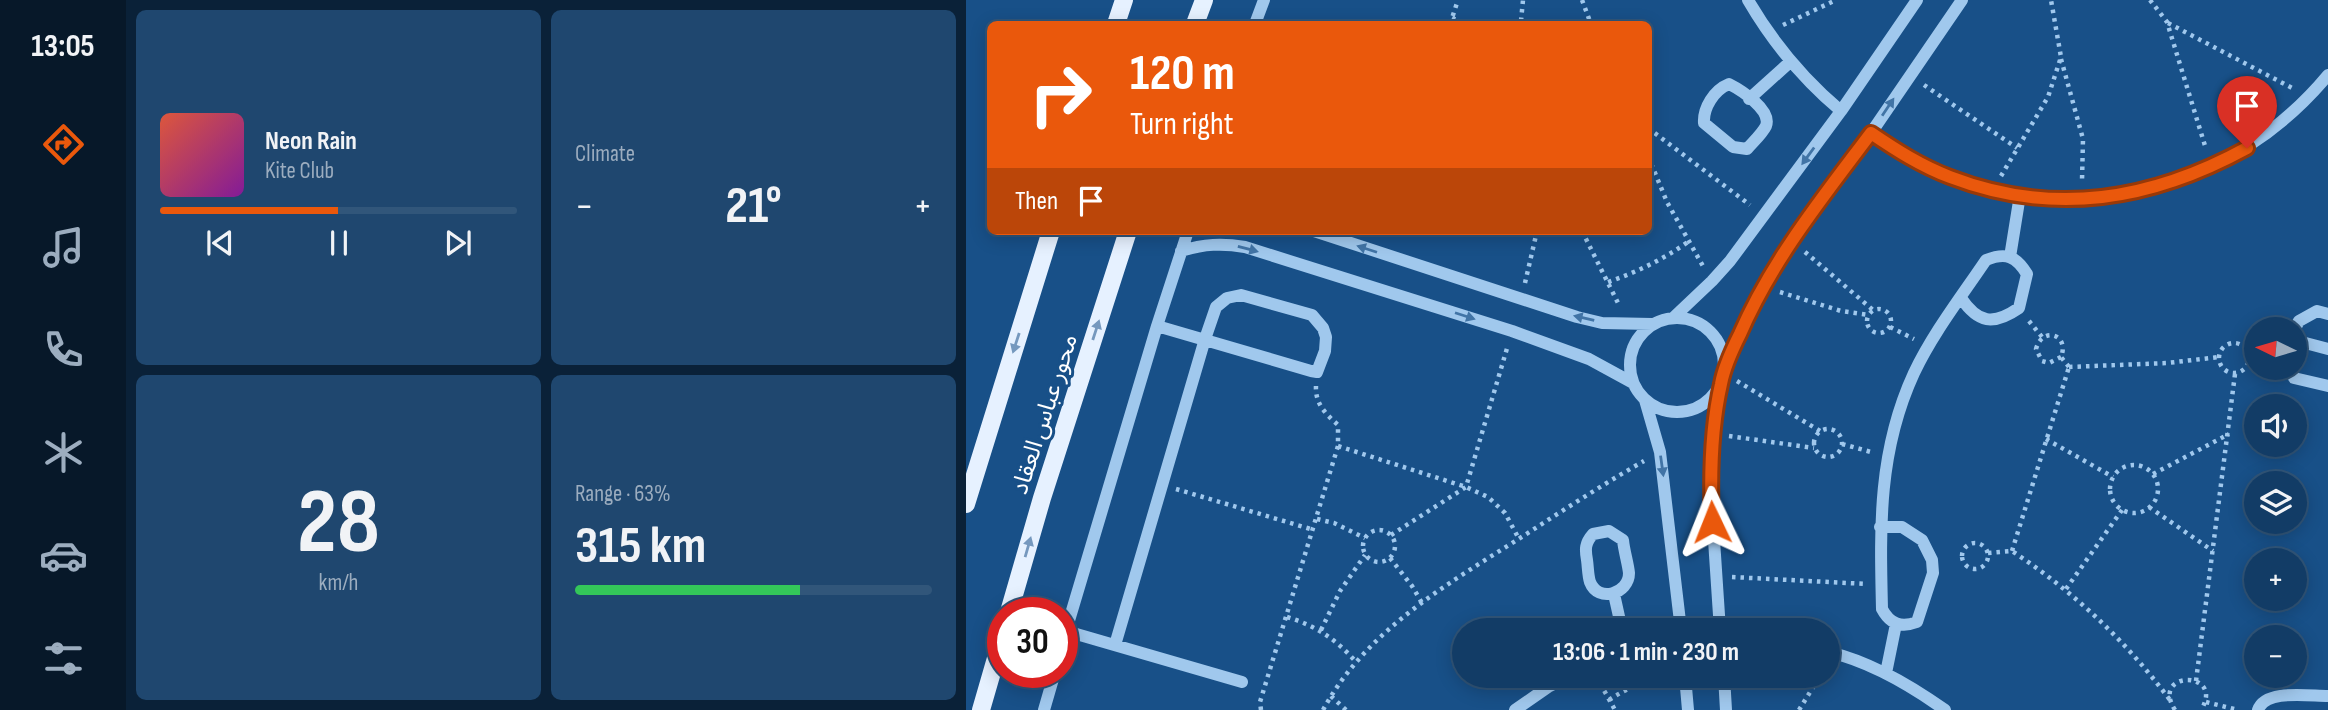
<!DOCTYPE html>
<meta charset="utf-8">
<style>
:root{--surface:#123c66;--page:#1f476f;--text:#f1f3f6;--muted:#9cadbf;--line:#31567a;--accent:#ea580c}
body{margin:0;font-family:"Sofia Sans Condensed","Noto Sans Arabic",sans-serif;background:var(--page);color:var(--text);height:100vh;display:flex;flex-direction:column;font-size:26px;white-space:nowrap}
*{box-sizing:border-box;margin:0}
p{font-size:23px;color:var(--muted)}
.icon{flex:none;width:38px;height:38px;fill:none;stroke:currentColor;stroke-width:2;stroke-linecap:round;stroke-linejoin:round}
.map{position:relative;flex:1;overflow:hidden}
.side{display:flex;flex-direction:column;gap:10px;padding:10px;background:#0a2138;width:840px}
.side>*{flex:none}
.guide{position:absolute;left:21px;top:21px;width:665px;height:214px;border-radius:10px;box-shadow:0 4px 18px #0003,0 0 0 2px var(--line);background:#ea580c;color:#fff;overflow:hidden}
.needle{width:46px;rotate:275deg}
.controls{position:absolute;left:1278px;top:317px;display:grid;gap:14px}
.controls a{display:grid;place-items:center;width:63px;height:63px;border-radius:50%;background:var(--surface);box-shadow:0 4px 18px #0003,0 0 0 2px var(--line);font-size:35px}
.speed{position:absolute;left:21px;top:597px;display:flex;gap:14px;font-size:35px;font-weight:700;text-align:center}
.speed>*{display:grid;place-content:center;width:91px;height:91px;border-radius:50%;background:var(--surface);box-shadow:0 4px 18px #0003,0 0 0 2px var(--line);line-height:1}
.speed .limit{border:10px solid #d22;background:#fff;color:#111}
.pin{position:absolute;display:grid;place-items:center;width:60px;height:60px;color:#fff;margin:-72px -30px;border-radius:50% 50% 50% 0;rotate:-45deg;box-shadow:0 0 7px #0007}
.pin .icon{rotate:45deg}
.me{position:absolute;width:77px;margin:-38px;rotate:358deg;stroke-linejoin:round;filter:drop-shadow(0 0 5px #0008)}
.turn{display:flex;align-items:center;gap:24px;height:147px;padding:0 28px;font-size:32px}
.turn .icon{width:91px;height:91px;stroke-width:2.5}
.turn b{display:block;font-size:49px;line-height:60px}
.then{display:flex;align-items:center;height:66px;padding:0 28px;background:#0003;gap:14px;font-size:26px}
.big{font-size:52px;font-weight:700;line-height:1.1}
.side .widget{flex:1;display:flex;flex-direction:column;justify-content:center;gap:10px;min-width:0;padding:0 24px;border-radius:10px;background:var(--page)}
.side .dial{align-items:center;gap:0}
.dial b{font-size:91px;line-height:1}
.song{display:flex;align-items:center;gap:21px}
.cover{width:84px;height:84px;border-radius:10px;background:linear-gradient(135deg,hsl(10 70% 55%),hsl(290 70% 35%))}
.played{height:7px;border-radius:4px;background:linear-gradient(90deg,var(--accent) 50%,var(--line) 50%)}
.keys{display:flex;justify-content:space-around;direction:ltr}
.heat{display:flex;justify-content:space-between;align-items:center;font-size:38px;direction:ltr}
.charge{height:10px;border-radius:5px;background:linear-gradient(90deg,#34c759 63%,var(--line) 0)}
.side .tiles{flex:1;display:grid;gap:10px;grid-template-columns:repeat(2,1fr)}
.trip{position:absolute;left:486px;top:618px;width:388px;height:70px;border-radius:35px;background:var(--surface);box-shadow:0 4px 18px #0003,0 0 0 2px var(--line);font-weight:700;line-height:70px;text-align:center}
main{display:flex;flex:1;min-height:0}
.dock{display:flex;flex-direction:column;width:126px;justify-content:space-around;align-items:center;background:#071829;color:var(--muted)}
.dock .icon{width:49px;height:49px}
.dock .selected{color:var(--accent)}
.dock b{font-size:32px;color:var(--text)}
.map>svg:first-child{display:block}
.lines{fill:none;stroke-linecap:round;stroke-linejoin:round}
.path{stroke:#a0c8ed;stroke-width:4.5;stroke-dasharray:3.5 5;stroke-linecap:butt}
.minor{stroke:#a0c8ed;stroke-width:12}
.major{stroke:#e6f1ff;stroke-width:18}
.oneway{fill:#4174a6}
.oneway2{fill:#7598be}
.route-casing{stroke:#983908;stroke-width:18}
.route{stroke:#ea580c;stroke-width:12}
.labels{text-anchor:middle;stroke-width:6;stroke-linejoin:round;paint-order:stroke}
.street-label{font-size:24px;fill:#fff;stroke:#185088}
</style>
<main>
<nav class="dock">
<b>13:05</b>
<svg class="icon selected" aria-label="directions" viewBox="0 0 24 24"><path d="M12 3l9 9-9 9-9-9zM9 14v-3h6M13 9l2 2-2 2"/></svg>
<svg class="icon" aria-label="music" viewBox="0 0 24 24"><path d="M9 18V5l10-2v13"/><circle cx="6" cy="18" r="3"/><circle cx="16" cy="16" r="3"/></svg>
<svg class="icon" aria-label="phone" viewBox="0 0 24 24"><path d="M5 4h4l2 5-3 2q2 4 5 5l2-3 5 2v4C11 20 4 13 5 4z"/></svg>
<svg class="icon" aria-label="climate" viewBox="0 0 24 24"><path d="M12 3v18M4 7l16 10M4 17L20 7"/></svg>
<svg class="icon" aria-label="car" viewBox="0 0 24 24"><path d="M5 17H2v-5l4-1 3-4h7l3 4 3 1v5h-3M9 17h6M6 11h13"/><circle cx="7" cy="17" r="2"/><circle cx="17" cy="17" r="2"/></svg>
<svg class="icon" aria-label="filters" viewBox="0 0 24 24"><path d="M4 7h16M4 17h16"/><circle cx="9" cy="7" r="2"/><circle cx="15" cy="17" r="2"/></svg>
</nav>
<section class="side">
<div class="tiles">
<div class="widget">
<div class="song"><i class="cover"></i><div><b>Neon Rain</b><p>Kite Club</p></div></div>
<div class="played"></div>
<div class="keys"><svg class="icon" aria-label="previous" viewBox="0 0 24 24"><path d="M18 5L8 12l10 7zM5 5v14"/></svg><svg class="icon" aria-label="pause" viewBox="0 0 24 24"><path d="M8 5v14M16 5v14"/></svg><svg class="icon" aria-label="next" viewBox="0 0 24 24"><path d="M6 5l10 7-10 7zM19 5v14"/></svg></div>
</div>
<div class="widget"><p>Climate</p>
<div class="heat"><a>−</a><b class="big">21°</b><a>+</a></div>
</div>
<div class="widget dial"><b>28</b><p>km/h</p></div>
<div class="widget"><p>Range · 63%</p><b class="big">315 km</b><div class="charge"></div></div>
</div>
</section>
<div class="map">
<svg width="1362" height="710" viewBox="0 0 1362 710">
<rect width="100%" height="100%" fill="#185088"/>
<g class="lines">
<!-- path -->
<path class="path" d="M616,0L625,24
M1184,0L1201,22L1240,149
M486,18L500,24
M555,21L557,0
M1202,23L1328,89
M484,24L492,0
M544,24L555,21L564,24
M817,25L870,0
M1095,59L1117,139L1116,181
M958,85L1051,148
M682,128L784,205
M682,156L701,202L738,268
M1035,176L1082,97L1095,57L1085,0
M616,231L653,305
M839,252L907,310
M642,282C671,272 696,260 722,242
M559,283L571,231
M814,292L875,311L903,315
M901 321a12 12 0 1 1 24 0a12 12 0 1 1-24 0Z
M1063,321L1076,337
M924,327L948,339
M1253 358a15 15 0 1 1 30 0a15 15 0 1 1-30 0Z
M1095,357L1083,363L1076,361L1070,349C1076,326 1104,334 1095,357L1103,367
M1103,367L1201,363L1253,357
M771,381L854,431
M848 443a14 14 0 1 1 28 0a14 14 0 1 1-28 0Z
M763,436L848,448
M1080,439L1147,477
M876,444L905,452
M372,446L500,487L522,497L539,513L553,539
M1144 489a24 24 0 1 1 48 0a24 24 0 1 1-48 0Z
M1187,474L1263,434
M210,489L348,530
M1183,507L1247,551
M351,519L368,523L399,538
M397 546a16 16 0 1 1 32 0a16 16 0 1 1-32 0Z
M425,535L500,487L542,345
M996 556a13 13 0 1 1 26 0a13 13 0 1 1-26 0Z
M1046,551L1103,367
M1022,553L1046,551C1108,592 1159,640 1204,700
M424,558L446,586L456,603
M766,577L901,584
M1100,589L1156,510
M321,617C350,626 370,639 390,662
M355,630L374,591L399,555
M630,676L649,710
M697,676L700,692
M1230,681L1269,374
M365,696L380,710
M643,700C661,688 676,682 698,680
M1240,702L1272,710
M295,710L294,702L372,446V425C360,414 349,404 350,386
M357,710C399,632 478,586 551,540C593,513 634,486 678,461
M833,710L854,676
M1209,710C1183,670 1260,670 1235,710"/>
<!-- minor -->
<path class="minor" d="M782,0C807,43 837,79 875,111
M289,24L298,0
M763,84C775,90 806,110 800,126C796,134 787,142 781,149L767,147L738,123C737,108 748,90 763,84Z
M783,99L824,62
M905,133C930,149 955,166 983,177C1119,230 1270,186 1362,75
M348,231L611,317L636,323L686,324
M215,251C238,244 256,243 279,247L546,331L623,359L667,383
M1044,257L1054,195
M708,317L746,281L764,261L875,111L951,0
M664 365a47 47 0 1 1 94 0a47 47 0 1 1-94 0Z
M1328,330L1333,321L1351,311L1362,314
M1328,340L1362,349
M1324,368L1328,378L1362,386
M758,373L797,286L826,241L905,133L996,0
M754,386L748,433L745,495L754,630
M679,400L694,452L715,630
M914,527H936L956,540L966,560L967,573L951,622C935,628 924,624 916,609C914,526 912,451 948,373C967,333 995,297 1020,260C1040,252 1050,256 1061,274L1053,308C1027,326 1012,323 995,298
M643,531L657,540C658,551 662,563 663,573C663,594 632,603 624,582C622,576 622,567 621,560C619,549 619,543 627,534Z
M648,594L656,630
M100,631L276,682
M96,644L191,326L222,231
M149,645L239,339L250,307L261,298L275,295L346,315L357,328L360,337L359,351L351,372L345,371L191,326
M863,652C905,662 944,685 979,710
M920,673L930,624
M719,676L722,710
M758,676L760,710
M78,710L89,672
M549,710L582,687L604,676
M1292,710C1299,689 1342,696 1362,696"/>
<!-- major -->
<path class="major" d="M150,24L158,0
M229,24L238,0
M0,504L85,231
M43,612L76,498L162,231
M15,710L37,634"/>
</g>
<!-- one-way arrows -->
<defs><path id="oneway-solid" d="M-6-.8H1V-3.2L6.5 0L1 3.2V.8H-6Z" transform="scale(1.75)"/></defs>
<g class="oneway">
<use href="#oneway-solid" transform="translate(922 107) rotate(-56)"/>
<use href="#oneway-solid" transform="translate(842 156) rotate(126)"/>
<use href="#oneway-solid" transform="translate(282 249) rotate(15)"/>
<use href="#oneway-solid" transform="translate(401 249) rotate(-162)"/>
<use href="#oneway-solid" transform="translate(499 316) rotate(18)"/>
<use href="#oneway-solid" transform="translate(618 318) rotate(-167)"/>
<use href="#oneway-solid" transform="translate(696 466) rotate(82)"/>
</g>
<g class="oneway2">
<use href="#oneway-solid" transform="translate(130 330) rotate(-72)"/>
<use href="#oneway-solid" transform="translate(50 343) rotate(108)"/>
<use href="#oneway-solid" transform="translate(62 547) rotate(-74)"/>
</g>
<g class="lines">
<defs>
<path id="route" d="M746,522C744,477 745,428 755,384C758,367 766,350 774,334C806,260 857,197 905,133C930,150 955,166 984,177C1088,217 1186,200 1281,148"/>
</defs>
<!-- route casing -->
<use href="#route" class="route-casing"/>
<!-- route -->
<use href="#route" class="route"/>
</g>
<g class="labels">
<!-- street labels -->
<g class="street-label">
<text transform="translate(78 414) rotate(-72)" y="8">محور عباس العقاد</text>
</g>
</g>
</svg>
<div class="controls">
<a><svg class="needle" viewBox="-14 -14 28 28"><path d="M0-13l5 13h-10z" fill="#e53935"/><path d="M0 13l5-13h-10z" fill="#9cadbf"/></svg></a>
<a><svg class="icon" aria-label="sound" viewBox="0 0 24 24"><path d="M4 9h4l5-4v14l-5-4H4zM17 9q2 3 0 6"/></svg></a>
<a><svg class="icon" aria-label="layers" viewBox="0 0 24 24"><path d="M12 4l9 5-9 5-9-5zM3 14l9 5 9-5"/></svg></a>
<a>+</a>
<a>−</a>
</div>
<div class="speed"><div class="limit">30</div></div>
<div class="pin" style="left:1281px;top:148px;background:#d93025"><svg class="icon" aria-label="arrive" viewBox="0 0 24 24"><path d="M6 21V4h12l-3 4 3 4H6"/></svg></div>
<svg class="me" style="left:746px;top:522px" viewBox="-20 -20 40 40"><path d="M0-17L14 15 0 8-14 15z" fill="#ea580c" stroke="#fff" stroke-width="4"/></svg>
<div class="trip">13:06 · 1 min · 230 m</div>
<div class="guide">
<div class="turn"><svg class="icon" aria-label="right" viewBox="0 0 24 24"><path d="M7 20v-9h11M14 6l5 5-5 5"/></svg><div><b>120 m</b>Turn right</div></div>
<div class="then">Then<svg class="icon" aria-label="arrive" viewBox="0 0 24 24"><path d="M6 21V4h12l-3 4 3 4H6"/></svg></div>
</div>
</div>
</main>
